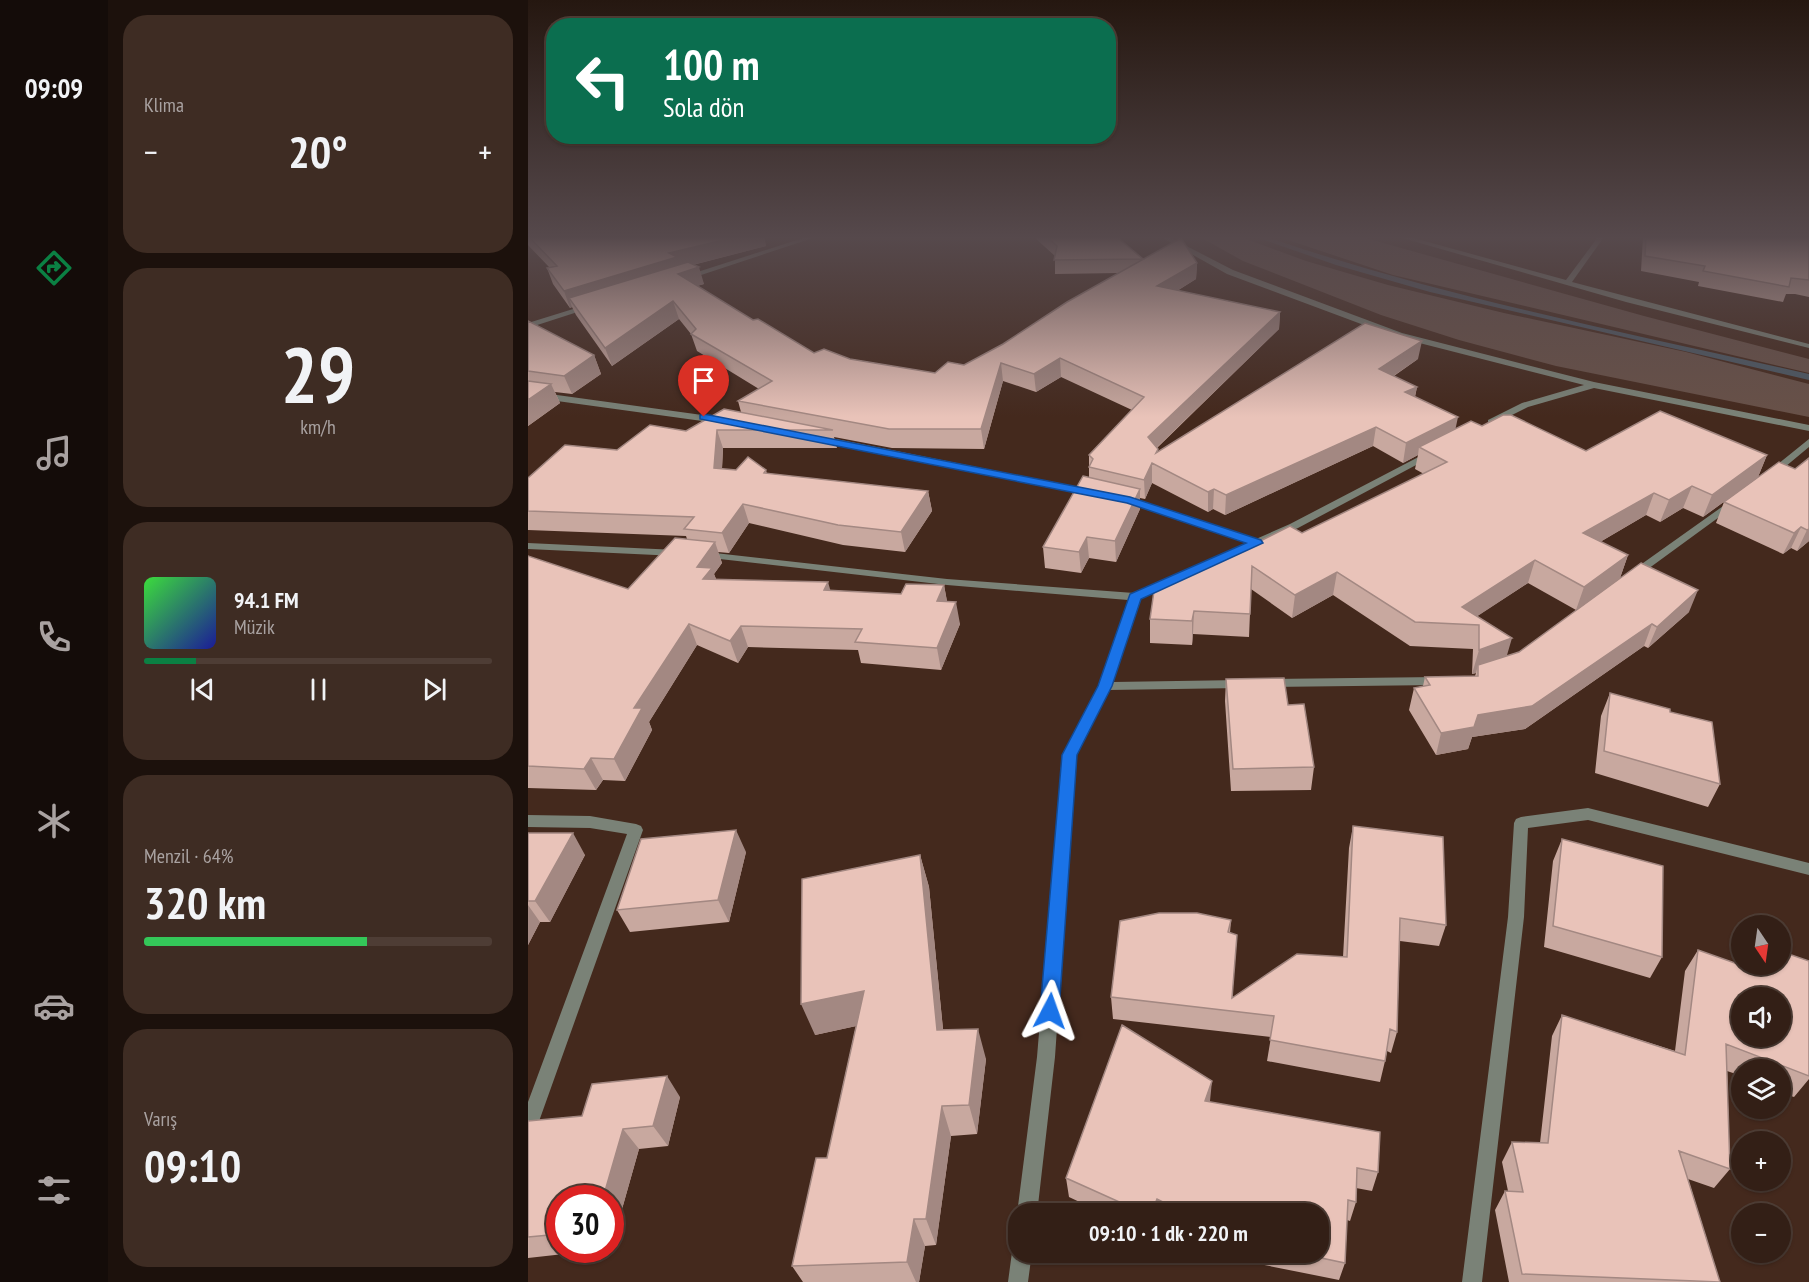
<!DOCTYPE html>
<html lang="tr">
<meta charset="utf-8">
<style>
:root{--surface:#331f16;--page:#3e2c23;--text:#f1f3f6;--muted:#a9a2a1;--line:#4e3d35;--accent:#0b8043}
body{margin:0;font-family:"PT Sans Narrow",sans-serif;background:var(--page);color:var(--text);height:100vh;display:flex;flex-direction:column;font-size:22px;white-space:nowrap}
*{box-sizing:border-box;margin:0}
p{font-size:20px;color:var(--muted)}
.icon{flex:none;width:33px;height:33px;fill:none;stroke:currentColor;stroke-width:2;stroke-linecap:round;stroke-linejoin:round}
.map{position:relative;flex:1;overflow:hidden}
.details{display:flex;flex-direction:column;gap:15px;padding:15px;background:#1c110c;width:420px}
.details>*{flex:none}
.guide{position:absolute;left:18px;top:18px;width:570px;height:126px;border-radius:24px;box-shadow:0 2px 4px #0004,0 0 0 2px var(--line);background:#0b6e4f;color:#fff;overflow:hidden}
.needle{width:39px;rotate:167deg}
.tools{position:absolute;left:1203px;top:915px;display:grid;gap:12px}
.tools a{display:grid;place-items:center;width:60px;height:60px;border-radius:50%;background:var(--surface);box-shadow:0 2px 4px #0004,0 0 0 2px var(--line);font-size:30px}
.speed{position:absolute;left:18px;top:1185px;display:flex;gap:12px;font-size:30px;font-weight:700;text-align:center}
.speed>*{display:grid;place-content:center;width:78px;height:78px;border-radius:50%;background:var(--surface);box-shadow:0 2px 4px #0004,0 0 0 2px var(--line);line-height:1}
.speed .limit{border:9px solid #d22;background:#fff;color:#111}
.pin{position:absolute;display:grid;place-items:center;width:51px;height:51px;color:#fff;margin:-62px -26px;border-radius:50% 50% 50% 0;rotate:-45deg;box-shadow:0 0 6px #0007}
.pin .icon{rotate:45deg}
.me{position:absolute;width:66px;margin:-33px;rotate:4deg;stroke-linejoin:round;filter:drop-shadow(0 0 4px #0008)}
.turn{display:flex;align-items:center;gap:21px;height:126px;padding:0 18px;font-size:27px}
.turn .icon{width:78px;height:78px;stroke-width:2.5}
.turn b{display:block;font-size:42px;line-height:51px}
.big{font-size:45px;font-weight:600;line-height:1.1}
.details .widget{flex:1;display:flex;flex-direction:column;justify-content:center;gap:9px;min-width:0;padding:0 21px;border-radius:24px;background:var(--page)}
.details .dial{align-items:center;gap:0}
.dial b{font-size:78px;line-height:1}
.song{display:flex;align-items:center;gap:18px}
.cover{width:72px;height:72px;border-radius:9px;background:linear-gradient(135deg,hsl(120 70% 55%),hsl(240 70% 35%))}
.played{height:6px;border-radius:3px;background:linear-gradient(90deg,var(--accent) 15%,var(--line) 15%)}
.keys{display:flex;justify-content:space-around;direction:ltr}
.heat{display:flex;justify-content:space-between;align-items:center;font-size:33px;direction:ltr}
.charge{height:9px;border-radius:4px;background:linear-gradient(90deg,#34c759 64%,var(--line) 0)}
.trip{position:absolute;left:480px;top:1203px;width:321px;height:60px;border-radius:24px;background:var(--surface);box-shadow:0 2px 4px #0004,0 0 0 2px var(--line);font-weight:600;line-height:60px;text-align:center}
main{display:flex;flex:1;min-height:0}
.menu{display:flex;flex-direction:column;width:108px;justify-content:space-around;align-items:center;background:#140c09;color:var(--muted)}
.menu .icon{width:42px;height:42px}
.menu .current{color:var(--accent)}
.menu b{font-size:27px;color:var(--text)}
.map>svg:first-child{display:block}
.green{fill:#685148}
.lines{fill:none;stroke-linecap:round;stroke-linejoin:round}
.stream{fill:#4b5965;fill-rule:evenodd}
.minor{fill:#7a8277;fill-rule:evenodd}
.wall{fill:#c8a89f}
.shaded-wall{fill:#a38882}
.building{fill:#e9c3b9;stroke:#a38882;stroke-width:1.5;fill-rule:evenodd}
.route{fill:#1a73e8;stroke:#114b97;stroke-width:1.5}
</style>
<main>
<nav class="menu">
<b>09:09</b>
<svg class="icon current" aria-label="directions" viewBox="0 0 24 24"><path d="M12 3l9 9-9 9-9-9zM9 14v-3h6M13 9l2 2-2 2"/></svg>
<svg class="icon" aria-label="music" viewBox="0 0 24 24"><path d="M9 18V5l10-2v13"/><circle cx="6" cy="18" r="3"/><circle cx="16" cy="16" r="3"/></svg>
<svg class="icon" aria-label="phone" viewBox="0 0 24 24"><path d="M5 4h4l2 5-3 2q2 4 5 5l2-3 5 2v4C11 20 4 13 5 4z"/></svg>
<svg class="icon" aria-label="climate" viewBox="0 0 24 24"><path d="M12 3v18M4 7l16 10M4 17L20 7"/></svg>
<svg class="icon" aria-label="car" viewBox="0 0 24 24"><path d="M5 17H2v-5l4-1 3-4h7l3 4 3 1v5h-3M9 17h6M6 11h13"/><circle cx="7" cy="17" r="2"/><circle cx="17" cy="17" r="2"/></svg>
<svg class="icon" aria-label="filters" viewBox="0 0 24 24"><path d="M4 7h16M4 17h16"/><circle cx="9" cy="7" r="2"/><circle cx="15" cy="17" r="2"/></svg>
</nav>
<section class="details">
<div class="widget"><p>Klima</p>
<div class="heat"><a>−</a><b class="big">20°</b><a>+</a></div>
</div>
<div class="widget dial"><b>29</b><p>km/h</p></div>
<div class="widget">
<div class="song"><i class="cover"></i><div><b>94.1 FM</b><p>Müzik</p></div></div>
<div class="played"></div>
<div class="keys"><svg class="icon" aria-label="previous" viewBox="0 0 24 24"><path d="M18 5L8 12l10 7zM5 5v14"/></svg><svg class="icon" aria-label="pause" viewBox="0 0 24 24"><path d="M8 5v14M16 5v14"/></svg><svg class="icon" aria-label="next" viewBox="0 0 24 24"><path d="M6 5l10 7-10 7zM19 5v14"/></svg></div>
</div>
<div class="widget"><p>Menzil · 64%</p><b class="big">320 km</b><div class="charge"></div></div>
<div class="widget"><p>Varış</p><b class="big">09:10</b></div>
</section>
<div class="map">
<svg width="1281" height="1282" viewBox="0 0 1281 1282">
<rect width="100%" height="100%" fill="#44291d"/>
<!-- green -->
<path class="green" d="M672,237H713L778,261L860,285L976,313L1158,352L1281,384V417L1028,366L931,340L853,315L715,261Z
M751,237H834L1116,316L1281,359V373L865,275Z"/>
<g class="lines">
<!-- stream -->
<path class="stream" d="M728,237H738C915,297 1099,333 1281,374V380L902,292L808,265Z"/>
<!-- minor -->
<path class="minor" d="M278,237H288L161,279L154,277Z
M633,237H641L705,270L874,333L1066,382L1281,425V431L1066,388L1000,407L966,424H960V420L994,403L1056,385L868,337L699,274Z
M871,237H882L1038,280L1070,237H1076L1044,282L1281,344V348L1098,302Z
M58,305L65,307L0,328V323Z
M0,391L196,418L201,421L196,424L0,397Z
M293,436L564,490L569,493L564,496L290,441L288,439Z
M1281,439V447L1246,476H1240V472Z
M902,451L905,452V456L770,528L665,574L659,571L661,569L719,543L595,502L594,500L599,497L603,498L728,539L762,524Z
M1205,499L1210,502L1209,504L1109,577H1101L1099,575L1101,573Z
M0,543L149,550L154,553L149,556L0,549Z
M178,552L419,579L606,593L641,579L647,582L645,584L612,599L585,682L713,680L719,684L713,688L581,690L548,755L527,1057L509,1214H490V1217L489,1214L509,1057L534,755L571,686L600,600L419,585L174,557L173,555L174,553Z
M910,677L916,681L910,685L742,687L736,683L742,679Z
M1060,808L1281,863V875L1060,820L1000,828L996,917L954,1282H934L980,917L986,823L988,819L993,817Z
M0,815L62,816L108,824L113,826L115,830L9,1127L7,1134L0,1136V1102L99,834L62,828L0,827Z
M490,1243V1252H504L500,1282H480L484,1252L487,1245Z"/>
</g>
<!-- wall -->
<path class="wall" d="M0,237H236L238,246L165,265L176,284L169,286L225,320L286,353L407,373L436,365L475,344L591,273L527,274V256L506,237H589L615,259L669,263L668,279L649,291L752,312L751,329L629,448L630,452L890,359L866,376L889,387L887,397L927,429L954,426L1058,451L1239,455L1230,477L1175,517L1155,508L1132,522L1118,515L1072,542L1100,555L1092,578L1048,610L1000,583L949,616L979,656L1161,612L1120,648L1116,646L997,729L944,737L940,749L908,755L881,710L886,688L895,686L897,677L947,676L948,673L944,674L945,649L882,646L805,595L764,618L723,589L721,637L665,634L664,645L622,643V619L683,566L774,533L896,474L887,469L890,455L875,463L845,446L697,515L685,509L680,512L624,483L617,499L612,498V509L588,562L561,558L553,573L517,568L515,547L561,478V455L604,410L533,377L508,392L475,381L456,449L364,448L306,437L309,448H195L194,469L208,470H238L239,474L400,491L404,511L377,552L315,545L221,523L201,553L190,552L194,563L186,574L188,579L302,591L373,594L416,585L419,602L432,624L413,670L333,663L330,650L220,647L210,663L169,645L121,722L124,730L97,781L75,780L68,790L0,788V556L100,589L159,539L158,536L0,530V478L89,450L158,431L213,412L210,401L231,389L169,351L163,334L151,319L84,366L48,315L44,307L42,308L25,284L19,268L21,267L0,245Z
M1115,237H1281V297L1267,294H1258L1255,302L1170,286L1171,282L1113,271Z
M0,321L66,355L73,374L44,394L27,392L32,403L0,426Z
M1267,469L1281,541L1269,551L1263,548L1255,554L1188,523L1196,502Z
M698,679L760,705L786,767L783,790L703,791L697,701Z
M1082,693L1142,712L1192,784L1180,807L1067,773L1073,716Z
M825,826L918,925L911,946L872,941L869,1032L863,1053L859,1051L857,1061L852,1082L739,1061L743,1037L585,1019L583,997L703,920L702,933L704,998L815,957L821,848Z
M0,833L57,855L22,922H12L0,945Z
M1034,839L1134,957L1122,978L1016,947L1025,861Z
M218,852L201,922L102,932L89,910Z
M392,855L401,887L415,1029L458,1059L449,1134L423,1136L408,1245L397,1246L391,1282H275L264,1266L299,1158L328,1026L287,1035Z
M1170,950L1226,970L1228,964H1252L1281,961V1079L1266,1097L1252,1092V1070H1214V1076L1199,1071L1202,1169L1186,1188L1160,1179L1192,1282H981L967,1210L977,1191H980L974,1162L984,1142L1012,1143L1024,1036L1034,1015L1147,1051L1157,971Z
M152,1097L140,1146L111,1149L83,1248L82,1198H32V1250H72L0,1258V1121L54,1116Z
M682,1102L850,1172L844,1191L828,1188V1202L822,1221L819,1220L817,1263L811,1280L681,1254V1252H790V1214H577L541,1197L538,1178Z"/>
<!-- shaded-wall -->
<path class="shaded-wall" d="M208,237H236L238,246L152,268L171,267L176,284L155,290L41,298L44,307L42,308L36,291L141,253Z
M669,263L668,279L629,303V286Z
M145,301L151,319L84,366L77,348Z
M752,312L751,329L620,456V437Z
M894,341L890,359L849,387L851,369Z
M66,355L73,374L44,394L36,376Z
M532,358L533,377L508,392L506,374Z
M473,363L475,381L456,449L453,429Z
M23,384L32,403L0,426V400Z
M889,387L885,405L877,392Z
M930,417L926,436L891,447L890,455L875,463L878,443Z
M848,427L845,446L697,515L698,495Z
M189,430L195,448L193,487L186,468Z
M1239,455L1230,477L1175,517L1184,495Z
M624,463V483L617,499L616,480Z
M1164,486L1155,508L1132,522L1141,500Z
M612,489V509L588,562L587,541Z
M686,489L685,509L680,512V492Z
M400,491L404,511L377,552L373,532Z
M1126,493L1118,515L1048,556L1055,533Z
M215,504L221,523L201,553L194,533Z
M1273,527L1263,548L1255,554L1266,533Z
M1281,529V541L1269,551L1279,530Z
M559,537L561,558L553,573L551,552Z
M187,542L194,563L186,574L192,589L183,600L169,567Z
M1100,555L1092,578L1048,610L1056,587Z
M1007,560L1000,583L936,625L934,607Z
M809,572L805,595L764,618L767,595Z
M300,582L306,603L296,590Z
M416,585L420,606L409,601Z
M1170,590L1161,612L1120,648L1129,627Z
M428,602L432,624L413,670L409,648Z
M666,611L665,634L664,645V621Z
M161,624L169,645L121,722L124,730L97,781L86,759L106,708Z
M1124,624L1116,646L997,729L944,737L940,749L908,755L913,733Z
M213,626L220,647L210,663L202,641Z
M984,638L977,662L950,665L948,673L944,674L951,650Z
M63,758L75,780L68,790L56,769Z
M208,830L218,852L201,922L190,900Z
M45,833L57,855L22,922L7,901Z
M392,855L401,887L418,1060L409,1030Z
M0,905L12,922L0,945Z
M336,991L347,1022L287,1035L273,1004Z
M450,1029L458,1059L449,1134L441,1105Z
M139,1076L152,1097L140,1146L125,1126Z
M684,1081L682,1101L676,1121L677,1101Z
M414,1106L423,1136L408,1245L398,1219Z
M95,1129L111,1149L83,1248L82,1198H75Z
M629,1199L630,1214H623Z
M386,1219L397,1246L391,1282H388L379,1262Z"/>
<!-- building -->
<path class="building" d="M1,237H208L141,253L149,257L36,291L19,268L29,266Z
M519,237H589L615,259L526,260L529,246Z
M1118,237H1281V280L1263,278L1261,287L1175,271L1177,266L1117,256Z
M653,238L669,263L629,286L752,312L620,437L630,449L628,453L837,323L894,341L851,369L889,387L877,392L930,417L878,443L848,427L698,495L686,489L680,492L624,463L616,480L561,467L565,459L561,455L616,397L532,358L506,374L473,363L453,429H361L210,401L244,381L163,334L168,329L145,301L77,348L41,298L160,262L171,267L150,274L225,320L230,319L286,353L296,349L322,359L407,373L420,362L436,365L475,344L539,302Z
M0,321L66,355L36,376L0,371Z
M0,381L23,384L0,400Z
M196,409L305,430H189L186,468L208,470L220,457L238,470L236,473L400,491L373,532L310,525L215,504L194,533L156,529L166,517L0,511V478L37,445L89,450L122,425L158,431Z
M1132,411L1239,455L1184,495L1164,486L1141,500L1126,493L1055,533L1100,555L1056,587L1007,560L934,607L984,638L951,650V625L887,622L809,572L767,595L724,566L722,614L666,611L664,621L622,619L627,584L677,562L683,566L762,526L774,533L919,462L891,447L943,421L954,426L975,415H983L1058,451Z
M1281,458V529L1279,530L1273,527L1266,533L1196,502L1251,462L1267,469Z
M555,476L612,489L587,541L559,537L551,552L515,547Z
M147,538L187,542L169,567L184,568L175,579L300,582L296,590L373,594L378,584L416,585L409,601L428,602L409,648L327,642L334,629L213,626L202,641L161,624L106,708H114L86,759L63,758L56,769L0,766V556L100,589Z
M1113,563L1170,590L1129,627L1124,624L1004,706L950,715L946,727L913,733L886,688L902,685L897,677L950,676V665L991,652Z
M756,678L760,705L776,704L786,767L705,769L698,679Z
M1082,693L1142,709V712L1184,722L1192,784L1076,751Z
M825,826L915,837L918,925L872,918L869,1032L862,1029L857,1061L742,1040L746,1016L583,997L592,921L631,913H669L703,920L700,932L709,935L704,998L769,954L819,957Z
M208,830L190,900L89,910L113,839Z
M0,833H45L7,901H0Z
M1034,839L1135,866L1134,957L1025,926Z
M392,855L409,1030L450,1029L441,1105L414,1106L398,1219H386L379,1262L264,1266L288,1158H299L336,991L273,1004L274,879Z
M1170,950L1238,974L1239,964H1252V951L1281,961V1076L1198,1044L1202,1169L1151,1151L1192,1282L994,1274L977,1191L995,1192L984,1142L1020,1143L1034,1015L1157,1055ZM1214,998H1252V1036H1214Z
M594,1025L684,1081L677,1101L852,1132L850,1172L829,1168L828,1202L820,1200L817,1263L765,1252H790V1214H659L629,1199L623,1214H618L538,1178Z
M139,1076L125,1126L95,1129L75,1198H32V1234L0,1237V1121L54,1116L64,1084Z"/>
<!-- sky -->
<linearGradient id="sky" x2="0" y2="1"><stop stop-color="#251710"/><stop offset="0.57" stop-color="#56494c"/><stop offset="1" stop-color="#56494c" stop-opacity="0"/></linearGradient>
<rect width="1281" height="417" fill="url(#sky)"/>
<!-- route -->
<path class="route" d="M176,414L602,497L733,540L735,543L613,599L584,686L549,755L531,1011L529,1017L522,1020L515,1017L512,1011L534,755L570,686L602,594L718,543L599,503L172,419V415Z"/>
</svg>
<div class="tools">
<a><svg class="needle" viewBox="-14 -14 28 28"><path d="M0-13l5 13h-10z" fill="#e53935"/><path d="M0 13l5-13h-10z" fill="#a9a2a1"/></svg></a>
<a><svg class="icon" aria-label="sound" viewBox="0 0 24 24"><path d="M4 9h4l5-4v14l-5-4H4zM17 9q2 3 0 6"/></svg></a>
<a><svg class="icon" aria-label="layers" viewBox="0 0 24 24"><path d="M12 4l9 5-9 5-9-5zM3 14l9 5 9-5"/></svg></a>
<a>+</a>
<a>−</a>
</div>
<div class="speed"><div class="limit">30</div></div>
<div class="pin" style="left:176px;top:417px;background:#d93025"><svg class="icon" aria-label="arrive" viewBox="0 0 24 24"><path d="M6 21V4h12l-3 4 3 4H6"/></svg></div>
<svg class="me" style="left:522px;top:1011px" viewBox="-20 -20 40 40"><path d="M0-17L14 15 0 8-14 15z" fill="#1a73e8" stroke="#fff" stroke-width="4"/></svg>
<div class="trip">09:10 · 1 dk · 220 m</div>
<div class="guide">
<div class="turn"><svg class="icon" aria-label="left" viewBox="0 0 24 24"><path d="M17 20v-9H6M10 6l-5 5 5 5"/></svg><div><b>100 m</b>Sola dön</div></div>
</div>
</div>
</main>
